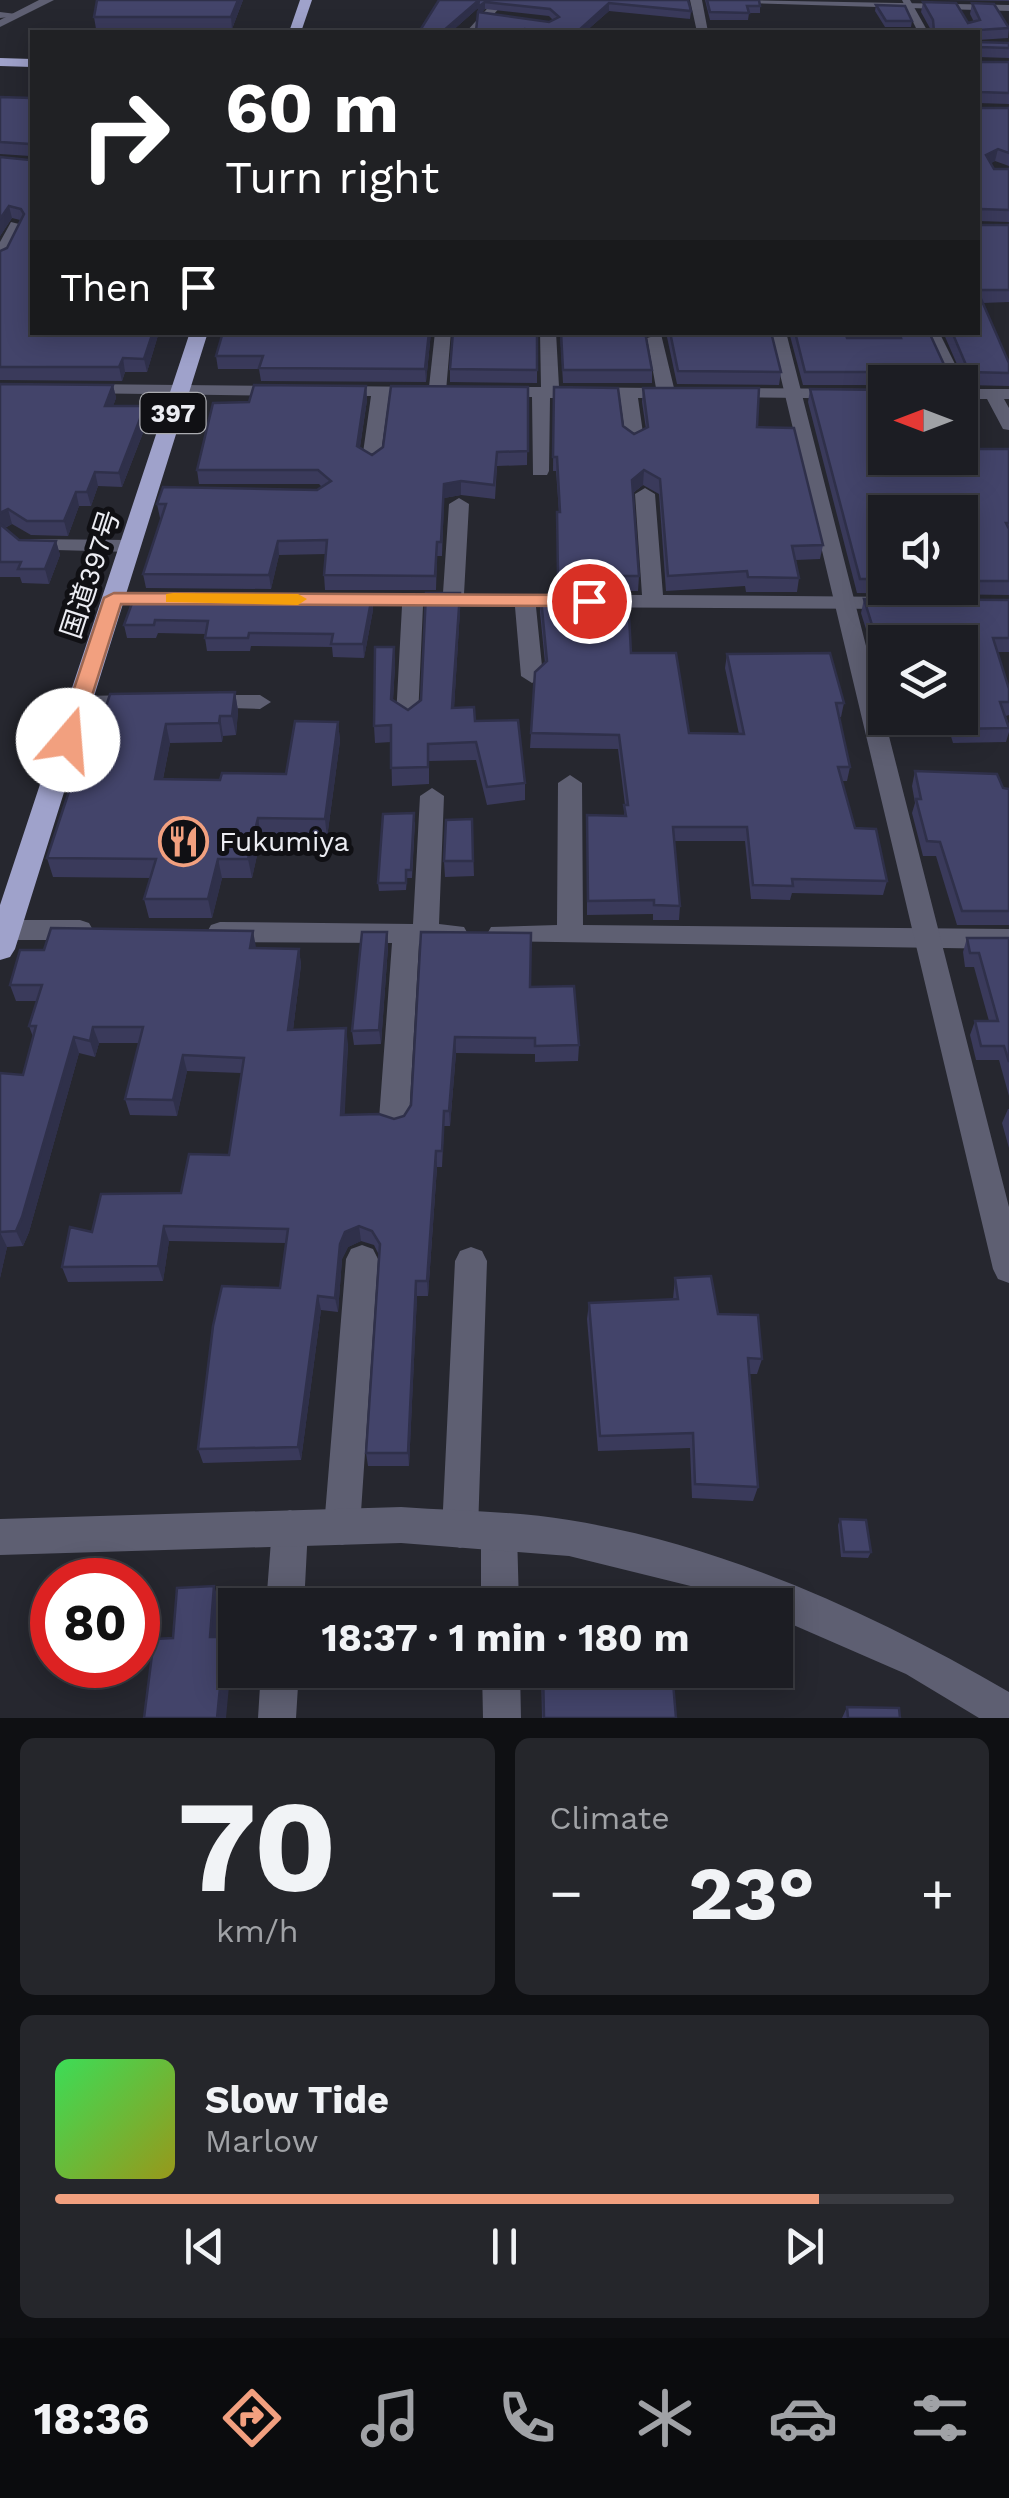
<!DOCTYPE html>
<meta charset="utf-8">
<style>
:root{--surface:#1c1d23;--page:#25262b;--text:#f1f3f6;--muted:#a0a2a6;--line:#3a3b41;--accent:#f2a07f}
body{margin:0;font-family:"Work Sans","Noto Sans JP",sans-serif;background:var(--page);color:var(--text);height:100vh;display:flex;flex-direction:column;font-size:38px;white-space:nowrap}
*{box-sizing:border-box;margin:0}
p{font-size:32px;color:var(--muted)}
.icon{flex:none;width:55px;height:55px;fill:none;stroke:currentColor;stroke-width:2;stroke-linecap:round;stroke-linejoin:round}
.map{position:relative;height:1718px;overflow:hidden}
.panel{display:flex;flex-direction:column;gap:20px;padding:20px;background:#0f1013;flex:1}
.panel>*{flex:none}
.guide{position:absolute;left:30px;top:30px;width:950px;height:305px;border-radius:0px;box-shadow:0 5px 25px #0003,0 0 0 2px var(--line);background:#202124;color:#fff;overflow:hidden}
.needle{width:65px;rotate:270deg}
.fabs{position:absolute;left:868px;top:365px;display:grid;gap:20px}
.fabs a{display:grid;place-items:center;width:110px;height:110px;border-radius:0px;background:var(--surface);box-shadow:0 5px 25px #0003,0 0 0 2px var(--line);font-size:50px}
.speed{position:absolute;left:30px;top:1558px;display:flex;gap:20px;font-size:50px;font-weight:700;text-align:center}
.speed>*{display:grid;place-content:center;width:130px;height:130px;border-radius:50%;background:var(--surface);box-shadow:0 5px 25px #0003,0 0 0 2px var(--line);line-height:1}
.speed .limit{border:15px solid #d22;background:#fff;color:#111}
.pin{position:absolute;display:grid;place-items:center;width:85px;height:85px;color:#fff;margin:-42px;border:5px solid #fff;border-radius:50%;box-shadow:0 2px 10px #0007}
.me{position:absolute;width:110px;margin:-55px;rotate:18deg;stroke-linejoin:round;filter:drop-shadow(0 0 8px #0008)}
.turn{display:flex;align-items:center;gap:35px;height:210px;padding:0 30px;font-size:45px}
.turn .icon{width:130px;height:130px;stroke-width:2.5}
.turn b{display:block;font-size:70px;line-height:85px}
.then{display:flex;align-items:center;height:95px;padding:0 30px;background:#0003;gap:20px;font-size:38px}
.big{font-size:75px;font-weight:700;line-height:1.1}
.panel .widget{flex:1;display:flex;flex-direction:column;justify-content:center;gap:15px;min-width:0;padding:0 35px;border-radius:15px;background:var(--page)}
.panel .dial{align-items:center;gap:0}
.dial b{font-size:130px;line-height:1}
.song{display:flex;align-items:center;gap:30px}
.cover{width:120px;height:120px;border-radius:15px;background:linear-gradient(135deg,hsl(130 70% 55%),hsl(60 70% 35%))}
.played{height:10px;border-radius:5px;background:linear-gradient(90deg,var(--accent) 85%,var(--line) 85%)}
.keys{display:flex;justify-content:space-around;direction:ltr}
.heat{display:flex;justify-content:space-between;align-items:center;font-size:55px;direction:ltr}
.panel .tiles{flex:1;display:grid;gap:20px;grid-template-columns:1fr 1fr}
.widget:last-child{grid-column:span 2}
.trip{position:absolute;left:218px;top:1588px;width:575px;height:100px;border-radius:0px;background:var(--surface);box-shadow:0 5px 25px #0003,0 0 0 2px var(--line);font-weight:700;line-height:100px;text-align:center}
.tabs{display:flex;height:160px;justify-content:space-around;align-items:center;background:#0b0c0e;color:var(--muted)}
.tabs .icon{width:70px;height:70px}
.tabs .active{color:var(--accent)}
.tabs b{font-size:45px;color:var(--text)}
.map>svg:first-child{display:block}
.lines{fill:none;stroke-linecap:round;stroke-linejoin:round}
.minor{fill:#5e5f72;fill-rule:evenodd}
.tertiary{fill:#5e5f72;fill-rule:evenodd}
.trunk{fill:#9fa2cb;fill-rule:evenodd}
.wall{fill:#3a3a5b;fill-rule:evenodd}
.shaded-wall{fill:#2f304a}
.building{fill:#43446a;stroke:#2f304a;stroke-width:2.5}
.route{fill:#f2a07f;stroke:#9d6853;stroke-width:2.5}
.slow{fill:#f59e0b}
.labels{text-anchor:middle;stroke-width:10;stroke-linejoin:round;paint-order:stroke}
.shield{fill:#101014;stroke:#aaabb0;stroke-width:2.5}
.shield-label{font-size:25px;font-weight:bold;fill:#ecedf3}
.street-label{font-size:28px;fill:#ecedf3;stroke:#101014}
.poi-label{font-size:28px;fill:#ecedf3;stroke:#101014;text-anchor:start}
</style>
<div class="map">
<svg width="1009" height="1718" viewBox="0 0 1009 1718">
<rect width="100%" height="100%" fill="#26272f"/>
<g class="lines">
<!-- minor -->
<path class="minor" d="M495,0H507L477,32H466Z
M690,0H702L708,32H697Z
M902,0H910L928,32H918Z
M0,12L16,14L18,16L0,18Z
M11,222L23,225L8,258L0,263V242Z
M435,332H451L446,391L437,396H389L380,460L378,464H364L362,460L371,396H335L326,391L335,386L429,387Z
M540,332H556L559,387L656,388L647,338L661,334L674,388L684,393L675,398H638L644,440L635,445L626,440L620,398H550L549,471L547,475H533L532,397H495L486,392L495,387H541Z
M923,332H939L964,382L961,386L947,382Z
M80,384L285,386L294,391L285,396L74,393L71,389Z
M725,388L885,389V399L719,397V389Z
M960,389H1009V399H1004L1009,408V430L1003,429L987,399H960Z
M645,488L655,494L663,595L899,597L909,603L899,609L536,607L543,676L532,683L521,676L515,607L423,606L418,717L407,724L399,722L396,717L402,606L339,605L332,603L329,599L332,595L443,593L449,504L459,498L469,504L464,594L642,595L635,494Z
M26,539L130,540L140,546L130,552L19,549V541Z
M140,695L148,697L151,702L148,707L80,710L69,703L80,696Z
M205,695H260L271,702L260,709L197,707L194,702Z
M570,775L582,783L583,925L1009,929V949L491,941L487,934L491,927L557,925L558,783Z
M432,788L444,796L439,924L464,927L468,934L464,941L419,944L409,1119L404,1128L394,1131L384,1128L379,1119L392,943L220,942L211,939L207,932L211,925L220,922L413,924L420,796Z
M0,920H80L89,923L93,930L89,937L80,940H0Z
M362,1245L373,1249L378,1259L360,1527L355,1540L342,1545L329,1540L324,1527L346,1259L351,1249Z
M471,1247L482,1251L487,1261L478,1530L473,1543L460,1548L447,1543L442,1530L455,1261L460,1251Z
M290,1510L303,1515L308,1528L304,1605H266L272,1528L277,1515Z
M499,1515L512,1520L517,1533L519,1605H481V1533L486,1520Z
M261,1670H299L296,1718H258Z
M482,1670H520L521,1718H483Z"/>
<!-- tertiary -->
<path class="tertiary" d="M39,0H54L0,27V20Z
M740,0L1009,5V11L746,3Z
M770,332H786L1009,1207V1283L998,1279L993,1269Z
M401,1507C456,1511 514,1511 569,1520C724,1545 875,1614 1009,1692V1718H979L906,1674L775,1617V1605H748L723,1594L569,1556L401,1543L0,1555V1519Z"/>
<!-- trunk -->
<path class="trunk" d="M300,0H312L301,32H289Z
M0,58L32,59V67L0,66Z
M190,332H208L15,949L10,957L0,960V905Z"/>
</g>
<!-- wall -->
<path class="wall" d="M97,0H243L232,29H96L94,17Z
M439,0H688L691,11L690,19L609,11L585,32H476L478,8L451,32H419ZM485,9L549,16L553,20L549,22L481,13Z
M705,0H759L760,6V13H749L748,20H710Z
M942,0H1009V1Z
M923,2L956,3L968,23L974,22L970,14L972,3L994,4L1009,27L1008,38L978,40V42L1009,43V58L978,57V59V32H932L921,12Z
M876,5L912,21L911,27H885L875,11Z
M978,59L980,62H1009V104L978,103L980,108H1009V166L995,161L991,163L994,169H1009V222L978,221L981,225H1009V302L982,303L1009,363V386L966,385L943,332H978Z
M0,97L32,98V332H159L147,372H125L122,381L0,380V251L7,248L20,220L12,218L0,236V157L29,160L30,156L0,154Z
M223,332H431L426,382L261,381L259,369H218L216,356Z
M537,332V383L450,382V369Z
M560,332H653L646,337L652,370V383H563Z
M660,332H771L781,372L779,385L677,384L667,337Z
M789,332H845L847,338H894L892,332H929L947,371L960,376L958,382H885V385H803Z
M0,384L113,385L116,398L113,406L148,420L122,487L98,486L91,506H79L68,536L31,535L12,524L5,528L19,540L56,541L60,555L49,584L22,583L20,577H0Z
M366,386L367,400L360,447L372,455L528,387L527,465L497,466L495,499L461,495L444,498L442,556H437L436,590H325L324,575L326,554L279,555L271,589L146,588L143,574L161,518H160L157,504L317,490L322,487L319,484H199L197,470L249,402Z
M554,387L634,434L646,429L642,402L643,388L757,427L823,545L820,559L796,560L799,578L797,592H746L745,586L666,591L659,494L643,485L633,493L639,576L638,591H557V526L559,512L556,471H553Z
M810,389L975,449H1009V595L857,593L808,402ZM885,512H960V588H885Z
M135,595L372,596L373,610L364,658L333,657L332,647L251,646L250,651H207L205,638L206,634L158,633L156,638H127L124,625Z
M541,598L631,653L689,733L739,734L725,668L727,654L844,703L841,717H839L850,767L847,781H842L855,828L887,881L883,895L792,893L790,900L751,899L745,841H674L680,906L679,920H653V914L587,915V815L624,816L625,805L618,749L530,748L531,733L545,663L540,612Z
M864,599L1009,600V652H998L1009,689V715L1006,716L1009,725V732L1006,742L953,743L950,733L924,732L921,718H960V642H885V671H879L861,613Z
M460,610L454,708L475,721L525,783V800L487,805L476,760L429,761V784L392,786L391,742L375,743L374,726L394,647L395,665L393,700L408,710L421,700Z
M235,692L238,711L236,735L223,736L222,742L170,743L163,779L220,780L286,774L338,722L340,741L327,838L261,837L252,878H222L212,918H149L144,899L150,878L53,877L47,858L85,773L110,694Z
M915,771L1009,789V925H957L936,856H923L912,813L915,803L912,786Z
M472,819L474,876L445,877L444,861Z
M415,821L412,878H407L406,890L379,891L378,883Z
M387,932L388,947L381,1044L354,1045L352,1031Z
M421,932L530,987L579,1045L578,1061L535,1062V1054L456,1053L450,1126H444L442,1167H437L428,1296H417L409,1466H368L366,1453L379,1255L374,1245L361,1241L348,1247L342,1259L338,1312L321,1310L301,1460L203,1463L198,1449L280,1288L286,1243L169,1241L163,1281L68,1282L62,1267L92,1232L181,1193L229,1155L241,1073L187,1071L177,1116L130,1115L125,1099L139,1043H99L95,1057L79,1053L29,1232L23,1246L7,1247L0,1278V1073L23,1075L33,1037L29,1026L37,1001H16L10,985L256,948L299,949L301,965L293,1030L348,1044L344,1115L394,1119L404,1116L411,1105Z
M967,938H1009V1096L999,1060H976L970,1035L975,1021H989L974,967H965L963,952Z
M1008,1109H1009V1148L1002,1123Z
M675,1278L718,1314L762,1359L757,1374H750L758,1487L753,1501L692,1498L690,1448L598,1451L587,1319L589,1303L673,1299Z
M840,1519L871,1552L868,1558L841,1557L838,1525Z
M541,1670H672L676,1718H542Z
M847,1707L900,1718H842Z"/>
<!-- shaded-wall -->
<path class="shaded-wall" d="M238,0H243L232,29L231,17Z
M479,0L485,2V9L478,15V8L451,32H442Z
M609,3V11L585,32H577Z
M998,149L995,161L983,167L986,155Z
M9,206L12,218L0,236V219Z
M153,332H159L147,372L144,359Z
M429,332H431L426,382L425,369Z
M123,358L125,372L122,381L119,367Z
M113,385L116,398L108,420L105,406Z
M366,386L367,400L358,459L357,446Z
M145,406L148,420L122,487L119,473Z
M644,470L643,485L631,494L632,480Z
M95,472L98,486L91,506L87,492Z
M461,481V495L444,498L442,556L444,484Z
M76,492L79,506L68,536L64,521Z
M8,509L12,524L0,530V513Z
M56,541L60,555L49,584L45,569Z
M278,541L279,555L271,589L269,575Z
M460,593V610L453,725L452,708Z
M372,596L373,610L364,658L363,644Z
M394,647L395,665L392,717L391,699Z
M235,692L238,711L236,735L232,716Z
M220,716L223,736L222,742L219,723Z
M338,722L340,741L327,838L325,819Z
M166,724L170,743L159,798L155,779Z
M258,818L261,837L252,878L248,859Z
M218,859L222,878L212,918L208,899Z
M253,931L256,947L253,964L250,948Z
M387,932L388,947L381,1044L379,1030Z
M299,949L301,965L291,1046L288,1030Z
M93,1027L99,1043L95,1057L90,1041Z
M346,1028L348,1044L344,1131L341,1115Z
M74,1037L79,1053L29,1232L23,1246L16,1231Z
M455,1037L456,1053L450,1126L449,1111Z
M183,1055L187,1071L177,1116L173,1100Z
M436,1151L437,1167L428,1296L427,1281Z
M164,1226L169,1241L163,1281L158,1266Z
M359,1226L361,1241L348,1247L342,1259L338,1312L335,1298L340,1244L345,1232Z
M0,1232L7,1247L0,1278Z
M416,1281L417,1296L409,1466L408,1453Z
M318,1296L321,1310L301,1460L298,1447Z
M214,1586L221,1605L218,1655L210,1637Z
M225,1637L232,1654L226,1718H217Z"/>
<!-- building -->
<path class="building" d="M97,0H238L231,17H94Z
M439,0H479L442,32H419Z
M479,0H688L691,11L609,3L577,32H548L525,29L524,32L476,31L478,12L549,22L559,17L550,9L485,2L478,7Z
M707,0H759L760,6H747L749,13L710,12Z
M923,2L956,3L968,23L980,20L972,3L994,4L1009,28L980,30L978,42L1009,43V48L980,47L978,55V32L934,31L933,20Z
M876,5L905,6L912,21H886Z
M978,59L980,62H1009V93L980,92L978,89Z
M0,97L32,98V147L30,144L0,142Z
M978,103L980,108H1009V153L998,149L986,155L994,169H1009V210L981,209L978,219Z
M32,150V332H153L144,359L123,358L119,367H0V251L7,248L24,214L21,209L9,206L0,219V157L29,160Z
M978,221L981,225H1009V290H978Z
M978,292L1009,363V373L969,372L952,332H978Z
M223,332H429L425,369L259,368L263,356H216Z
M453,332H537V370L450,369Z
M561,332H645L652,370H563Z
M670,332H771L781,372L678,371Z
M795,332H845L847,338H901L899,332H929L947,371L960,376L941,377L943,382H890L891,376L888,372H805Z
M0,384L113,385L105,406H145L119,473L95,472L87,492H76L64,521H27L8,509L0,513Z
M254,385L366,386L357,446L372,455L383,447L391,386L528,387V451L497,452L494,485L461,481L444,484L441,542H437L435,576L324,575L327,540L278,541L269,575L143,574L166,504H157L163,487L317,490L331,481L318,470H197L213,403L249,402Z
M554,387L618,388L623,426L634,434L648,427L643,388H759L757,427L794,428L823,545L792,546L799,578L748,577L747,571L668,576L660,479L644,470L632,480L639,576H558L557,512H560L557,457H553Z
M810,389L885,390V458H960V418L975,449H1009V523H1006L1009,529V581H960V512H885V579H860Z
M0,524L19,540L56,541L45,569H18L21,562H0Z
M426,593H460L452,708L474,707L475,721L518,720L525,783L487,787L476,742L428,744V767L391,768V725L374,726L375,647H394L391,699L408,710L421,700Z
M135,595L372,596L363,644H331L333,634L249,633L248,638H205L208,621L155,620L154,625H124Z
M628,597L631,653H676L689,733L744,734L727,654L830,653L844,703H836L850,767H838L855,828L876,829L887,881L792,879L793,886L753,885L747,827H673L680,906L654,905V900L588,901L587,815L626,816L624,805H628L619,735L531,733L535,672L547,661L541,598Z
M864,599L1009,600V638H993L1009,689V702H1000L1009,728L957,729L954,719L928,718H960V642H885V657H882Z
M235,692L232,716H220L219,723L166,724L155,779L220,780L222,773L286,774L295,721L338,722L325,819L258,818L248,859H218L208,899H144L156,859L47,858L75,773H85L110,694Z
M915,771L997,774L1003,788L1009,789V911H962L940,842L927,841L916,799H921Z
M414,813L411,870H406V883H378L383,814Z
M472,819L473,861H444L446,820Z
M51,928L253,931L250,948L299,949L288,1030L346,1028L341,1115L379,1114L394,1119L404,1116L411,1105L421,932L531,933L530,987L574,986L579,1045L535,1046V1038L455,1037L449,1111H444L442,1151H436L427,1281H416L408,1453H366L380,1244L372,1231L359,1226L345,1232L340,1244L335,1298L318,1296L298,1447L198,1449L213,1326L222,1286L280,1288L288,1229L164,1226L158,1266L62,1267L70,1227L92,1232L101,1194L181,1193L189,1154L229,1155L244,1058L183,1055L173,1100L125,1099L143,1027H93L90,1041L74,1037L22,1217L16,1231L0,1232V1073L23,1075L36,1026H29L42,985H10L20,950H44Z
M362,932H387L379,1030L352,1031Z
M967,938H1009V1062L1004,1046H981L975,1021H998L979,953H970Z
M711,1276L718,1314L758,1315L762,1359L748,1358L758,1487L695,1484L693,1433L600,1436L589,1303L678,1299L675,1278Z
M840,1519L866,1520L871,1552H844Z
M214,1586L210,1637H225L217,1718H144L154,1639L173,1638L177,1588Z
M543,1670H672L676,1718H544Z
M847,1707L899,1708L900,1718H848Z"/>
<!-- route -->
<path class="route" d="M114,593L589,595L598,601L589,606L121,604L78,740L75,745H60L57,740L104,598Z"/>
<!-- slow -->
<path class="slow" d="M173,593L298,594L307,599L298,605L166,602V594Z"/>
<!-- icons -->
<defs>
<symbol id="restaurant-ring" viewBox="-11 -11 22 22"><circle r="9.5" fill="#101014" stroke="#f2a07f" stroke-width="1.5"/><path d="M-5-6h1v4h1v-4h1v4h1v-4h1v5L-1.5 .5V6h-2V.5L-5-1ZM5-6V6H3V1.5H1.5Q1.5-4 5-6Z" fill="#f2a07f"/></symbol>
</defs>
<g fill-rule="evenodd">
<use href="#restaurant-ring" x="156" y="814" width="55" height="55"/>
</g>
<g class="labels">
<!-- shield labels -->
<rect class="shield" x="140.5" y="393" width="65" height="40" rx="8"/>
<g class="shield-label">
<text x="173" y="422">397</text>
</g>
<!-- street labels -->
<g class="street-label">
<text transform="translate(90 574) rotate(-72)" y="10">国道397号</text>
</g>
<!-- poi labels -->
<g class="poi-label">
<text x="219" y="851">Fukumiya</text>
</g>
</g>
</svg>
<div class="fabs">
<a><svg class="needle" viewBox="-14 -14 28 28"><path d="M0-13l5 13h-10z" fill="#e53935"/><path d="M0 13l5-13h-10z" fill="#a0a2a6"/></svg></a>
<a><svg class="icon" aria-label="sound" viewBox="0 0 24 24"><path d="M4 9h4l5-4v14l-5-4H4zM17 9q2 3 0 6"/></svg></a>
<a><svg class="icon" aria-label="layers" viewBox="0 0 24 24"><path d="M12 4l9 5-9 5-9-5zM3 14l9 5 9-5"/></svg></a>
</div>
<div class="speed"><div class="limit">80</div></div>
<div class="pin" style="left:589px;top:601px;background:#d93025"><svg class="icon" aria-label="arrive" viewBox="0 0 24 24"><path d="M6 21V4h12l-3 4 3 4H6"/></svg></div>
<svg class="me" style="left:68px;top:740px" viewBox="-20 -20 40 40"><circle r="19" fill="#fff"/><path d="M0-13L10 11 0 6-10 11z" fill="#f2a07f"/></svg>
<div class="trip">18:37 · 1 min · 180 m</div>
<div class="guide">
<div class="turn"><svg class="icon" aria-label="right" viewBox="0 0 24 24"><path d="M7 20v-9h11M14 6l5 5-5 5"/></svg><div><b>60 m</b>Turn right</div></div>
<div class="then">Then<svg class="icon" aria-label="arrive" viewBox="0 0 24 24"><path d="M6 21V4h12l-3 4 3 4H6"/></svg></div>
</div>
</div>
<section class="panel">
<div class="tiles">
<div class="widget dial"><b>70</b><p>km/h</p></div>
<div class="widget"><p>Climate</p>
<div class="heat"><a>−</a><b class="big">23°</b><a>+</a></div>
</div>
<div class="widget">
<div class="song"><i class="cover"></i><div><b>Slow Tide</b><p>Marlow</p></div></div>
<div class="played"></div>
<div class="keys"><svg class="icon" aria-label="previous" viewBox="0 0 24 24"><path d="M18 5L8 12l10 7zM5 5v14"/></svg><svg class="icon" aria-label="pause" viewBox="0 0 24 24"><path d="M8 5v14M16 5v14"/></svg><svg class="icon" aria-label="next" viewBox="0 0 24 24"><path d="M6 5l10 7-10 7zM19 5v14"/></svg></div>
</div>
</div>
</section>
<nav class="tabs">
<b>18:36</b>
<svg class="icon active" aria-label="directions" viewBox="0 0 24 24"><path d="M12 3l9 9-9 9-9-9zM9 14v-3h6M13 9l2 2-2 2"/></svg>
<svg class="icon" aria-label="music" viewBox="0 0 24 24"><path d="M9 18V5l10-2v13"/><circle cx="6" cy="18" r="3"/><circle cx="16" cy="16" r="3"/></svg>
<svg class="icon" aria-label="phone" viewBox="0 0 24 24"><path d="M5 4h4l2 5-3 2q2 4 5 5l2-3 5 2v4C11 20 4 13 5 4z"/></svg>
<svg class="icon" aria-label="climate" viewBox="0 0 24 24"><path d="M12 3v18M4 7l16 10M4 17L20 7"/></svg>
<svg class="icon" aria-label="car" viewBox="0 0 24 24"><path d="M5 17H2v-5l4-1 3-4h7l3 4 3 1v5h-3M9 17h6M6 11h13"/><circle cx="7" cy="17" r="2"/><circle cx="17" cy="17" r="2"/></svg>
<svg class="icon" aria-label="filters" viewBox="0 0 24 24"><path d="M4 7h16M4 17h16"/><circle cx="9" cy="7" r="2"/><circle cx="15" cy="17" r="2"/></svg>
</nav>
